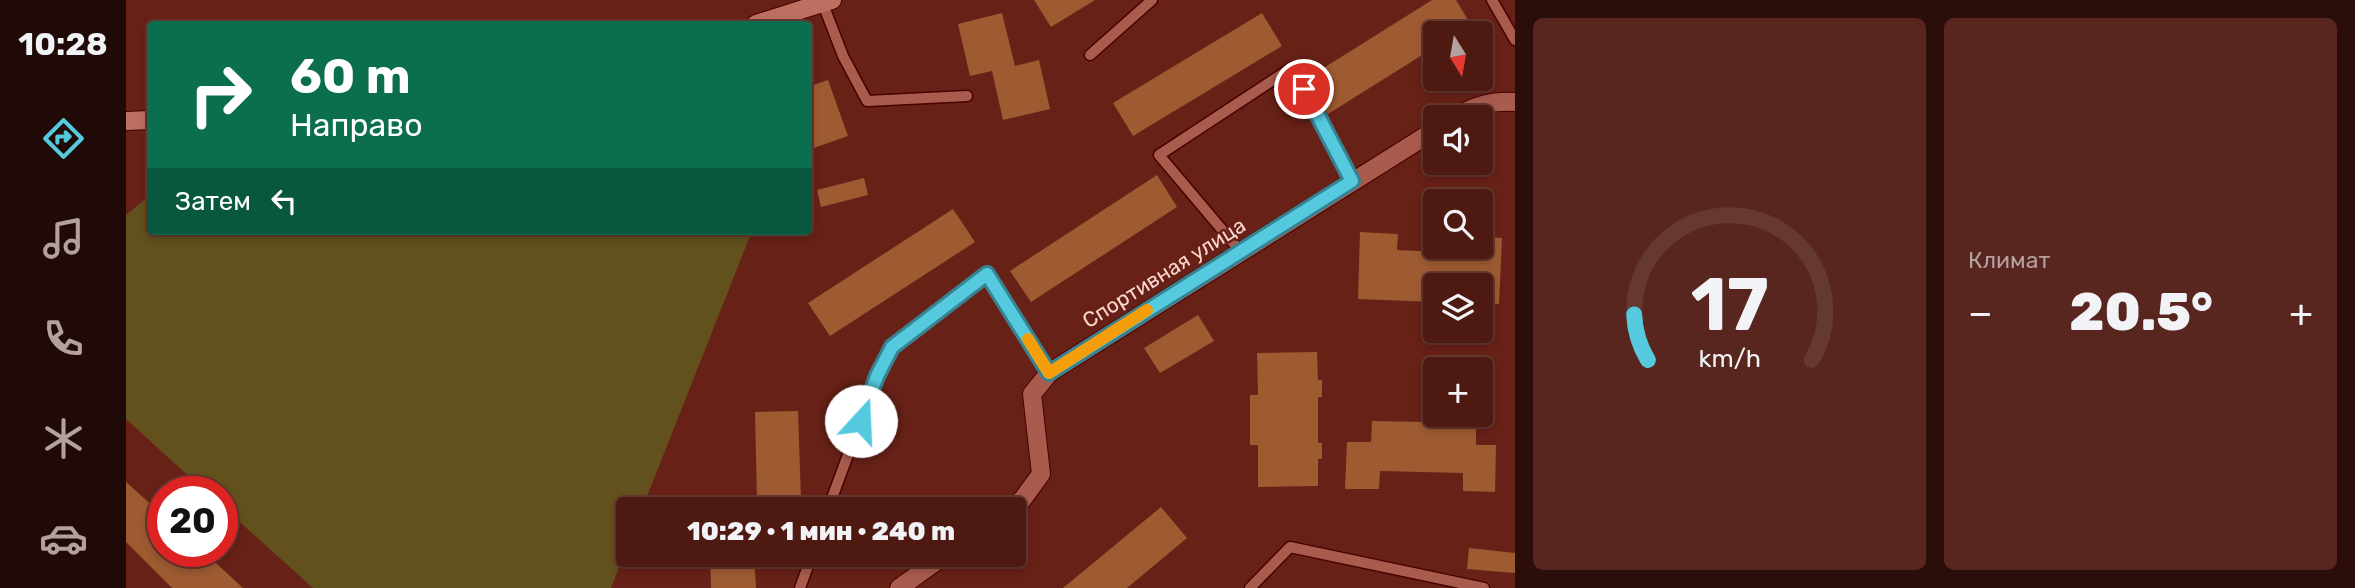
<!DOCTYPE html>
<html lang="ru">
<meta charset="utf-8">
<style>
:root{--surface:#4e1911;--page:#58261f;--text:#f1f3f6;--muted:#b3a09f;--line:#653831;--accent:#55cadf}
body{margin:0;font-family:Rubik,sans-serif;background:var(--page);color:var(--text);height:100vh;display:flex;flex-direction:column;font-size:26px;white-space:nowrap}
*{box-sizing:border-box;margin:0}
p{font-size:23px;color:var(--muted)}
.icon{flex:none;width:38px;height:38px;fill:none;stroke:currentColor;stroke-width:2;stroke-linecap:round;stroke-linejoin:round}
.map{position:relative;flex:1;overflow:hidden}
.details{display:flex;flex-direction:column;gap:18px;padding:18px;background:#2b0e09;width:840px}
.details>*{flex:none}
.guide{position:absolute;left:21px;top:21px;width:665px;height:214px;border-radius:7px;box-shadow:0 4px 10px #0003,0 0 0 2px var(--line);background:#0b6e4f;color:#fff;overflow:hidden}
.needle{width:46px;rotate:169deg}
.fabs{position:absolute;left:1297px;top:21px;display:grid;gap:14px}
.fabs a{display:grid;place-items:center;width:70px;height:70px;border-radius:7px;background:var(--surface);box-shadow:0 4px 10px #0003,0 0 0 2px var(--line);font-size:35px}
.speed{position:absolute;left:21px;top:476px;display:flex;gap:14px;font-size:35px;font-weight:700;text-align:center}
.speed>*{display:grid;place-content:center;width:91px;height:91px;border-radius:50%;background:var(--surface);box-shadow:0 4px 10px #0003,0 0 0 2px var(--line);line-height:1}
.speed .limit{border:10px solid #d22;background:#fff;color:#111}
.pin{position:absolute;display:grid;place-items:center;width:60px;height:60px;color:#fff;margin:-30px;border:4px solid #fff;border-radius:50%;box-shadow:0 2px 7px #0007}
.me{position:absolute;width:77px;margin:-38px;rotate:20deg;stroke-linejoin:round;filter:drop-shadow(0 0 5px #0008)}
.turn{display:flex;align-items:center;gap:24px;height:147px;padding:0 28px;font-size:32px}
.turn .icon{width:91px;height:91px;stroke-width:2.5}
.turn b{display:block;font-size:49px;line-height:60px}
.then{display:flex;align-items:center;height:66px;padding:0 28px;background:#0003;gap:14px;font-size:26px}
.big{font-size:52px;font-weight:800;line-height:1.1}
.details .tile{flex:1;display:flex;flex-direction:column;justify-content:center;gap:10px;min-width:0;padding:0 24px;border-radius:10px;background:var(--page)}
.details .dial{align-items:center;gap:0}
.dial svg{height:182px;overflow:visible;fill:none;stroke:var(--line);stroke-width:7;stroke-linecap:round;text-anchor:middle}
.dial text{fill:var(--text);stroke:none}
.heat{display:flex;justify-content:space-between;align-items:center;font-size:38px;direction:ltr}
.details .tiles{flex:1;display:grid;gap:18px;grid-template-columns:repeat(2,1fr)}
.trip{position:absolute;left:490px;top:497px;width:410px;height:70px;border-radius:7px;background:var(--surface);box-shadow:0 4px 10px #0003,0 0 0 2px var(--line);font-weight:800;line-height:70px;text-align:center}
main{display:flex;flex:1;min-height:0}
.menu{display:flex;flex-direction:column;width:126px;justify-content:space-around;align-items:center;background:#1f0a07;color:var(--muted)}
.menu .icon{width:49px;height:49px}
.menu .on{color:var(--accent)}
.menu b{font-size:32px;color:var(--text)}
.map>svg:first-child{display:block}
.green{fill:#62511d}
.building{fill:#9e5b32}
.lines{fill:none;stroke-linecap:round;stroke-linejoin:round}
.lane-casing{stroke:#490100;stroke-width:13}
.street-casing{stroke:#490100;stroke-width:20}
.secondary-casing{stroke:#490100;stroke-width:20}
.lane{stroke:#a95c4e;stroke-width:10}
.street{stroke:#a95c4e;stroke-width:18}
.secondary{stroke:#bd7062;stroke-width:18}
.route-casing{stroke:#378391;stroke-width:18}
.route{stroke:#55cadf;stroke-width:12}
.slow{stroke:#f59e0b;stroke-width:12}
.labels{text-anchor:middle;stroke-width:5;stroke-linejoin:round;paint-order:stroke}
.street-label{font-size:21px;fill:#fbd7cf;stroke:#682117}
</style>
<main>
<nav class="menu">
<b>10:28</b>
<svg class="icon on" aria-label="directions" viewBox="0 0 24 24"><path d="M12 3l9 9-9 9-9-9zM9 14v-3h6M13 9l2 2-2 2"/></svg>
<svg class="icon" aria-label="music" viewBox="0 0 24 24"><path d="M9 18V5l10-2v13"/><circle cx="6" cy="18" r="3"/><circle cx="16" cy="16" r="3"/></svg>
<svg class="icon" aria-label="phone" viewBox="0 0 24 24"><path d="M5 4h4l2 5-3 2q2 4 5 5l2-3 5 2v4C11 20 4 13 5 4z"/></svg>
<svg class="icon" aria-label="climate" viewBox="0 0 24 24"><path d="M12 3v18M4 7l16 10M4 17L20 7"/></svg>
<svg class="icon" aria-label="car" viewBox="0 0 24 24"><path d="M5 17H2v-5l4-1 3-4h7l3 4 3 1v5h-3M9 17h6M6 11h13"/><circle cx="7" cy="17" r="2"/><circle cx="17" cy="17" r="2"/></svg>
</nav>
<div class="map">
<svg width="1389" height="588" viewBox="0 0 1389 588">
<rect width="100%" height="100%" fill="#682117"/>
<!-- green -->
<path class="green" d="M24,195V231H626L516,509H502V544L485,588H187L96,506V492H80L0,419V215Z"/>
<!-- building -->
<path class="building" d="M908,0H969L925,27Z
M1306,0H1330L1345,25L1332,33H1309V47L1202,114L1180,79Z
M876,13L889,66L913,60L924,109L877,120L866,71L844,76L832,24Z
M1136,13L1156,46L1007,136L987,103Z
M702,80L722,136L682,150V87Z
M1031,175L1051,207L905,302L884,271Z
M738,178L742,195L695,207L691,190Z
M827,209L849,242L704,336L682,303Z
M1234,232L1272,234L1271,250L1334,253L1335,247H1354V237L1376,238L1373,304L1354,303V285H1309V302L1232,299Z
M1072,315L1088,341L1034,373L1018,348Z
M1191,352L1192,380H1196V397H1192V443H1196V459H1192V486L1132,487V445H1124V395H1132L1131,353Z
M672,411L675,500L631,501L629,412Z
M1246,421L1350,423V445H1370L1369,492L1337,491V473L1254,471L1253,489H1219L1221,442H1245Z
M0,482L37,515V551H77L117,588H46L0,542Z
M1035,507L1061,538L1001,588H937Z
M1343,548L1389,553V573L1341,569Z
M584,555H628L630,588H585Z"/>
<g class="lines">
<defs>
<path id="lane" d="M1366,0L1389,40
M697,4L717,56L741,101L841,96
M964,55L1026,0
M1114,251L1033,155L1167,67L1226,181
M702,509L751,376L767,347L861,274L923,373
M674,588L686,555
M1124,588L1164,547L1358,588"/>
<path id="street" d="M1329,117C1350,105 1365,101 1389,102
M884,509L896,500L915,474L906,394L923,373L1309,130
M773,588L819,555"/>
<path id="secondary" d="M630,24L706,0
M0,121L24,120"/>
</defs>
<!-- lane casing -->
<use href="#lane" class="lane-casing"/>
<!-- street casing -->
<use href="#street" class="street-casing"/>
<!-- secondary casing -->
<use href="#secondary" class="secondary-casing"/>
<!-- lane -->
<use href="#lane" class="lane"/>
<!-- street -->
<use href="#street" class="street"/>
<!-- secondary -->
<use href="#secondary" class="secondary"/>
</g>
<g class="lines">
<defs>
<path id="route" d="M735,421L751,376L766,347L861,274L923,373L1226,181L1178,89"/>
</defs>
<!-- route casing -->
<use href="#route" class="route-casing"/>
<!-- route -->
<use href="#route" class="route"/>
<!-- slow -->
<path class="slow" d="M902,339L923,373L1021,310"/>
</g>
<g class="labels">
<!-- street labels -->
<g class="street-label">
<text transform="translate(1038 273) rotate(-32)" y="7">Спортивная улица</text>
</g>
</g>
</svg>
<div class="fabs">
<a><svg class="needle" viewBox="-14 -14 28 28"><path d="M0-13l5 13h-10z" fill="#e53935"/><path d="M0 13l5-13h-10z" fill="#b3a09f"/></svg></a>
<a><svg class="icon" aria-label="sound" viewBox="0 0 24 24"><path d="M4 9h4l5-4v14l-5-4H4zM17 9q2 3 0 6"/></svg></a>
<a><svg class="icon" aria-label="search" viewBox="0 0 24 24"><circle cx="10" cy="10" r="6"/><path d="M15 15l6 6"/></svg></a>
<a><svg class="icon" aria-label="layers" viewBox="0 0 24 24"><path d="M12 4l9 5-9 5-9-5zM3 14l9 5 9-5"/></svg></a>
<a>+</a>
</div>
<div class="speed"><div class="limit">20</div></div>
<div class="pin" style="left:1178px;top:89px;background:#d93025"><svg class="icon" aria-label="arrive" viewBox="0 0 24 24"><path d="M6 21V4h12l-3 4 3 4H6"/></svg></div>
<svg class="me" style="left:735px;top:421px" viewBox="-20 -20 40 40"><circle r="19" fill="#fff"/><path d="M0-13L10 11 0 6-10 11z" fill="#55cadf"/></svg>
<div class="trip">10:29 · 1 мин · 240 m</div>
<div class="guide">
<div class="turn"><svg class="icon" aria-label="right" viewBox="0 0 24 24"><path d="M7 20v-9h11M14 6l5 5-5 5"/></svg><div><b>60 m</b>Направо</div></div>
<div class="then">Затем<svg class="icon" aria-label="left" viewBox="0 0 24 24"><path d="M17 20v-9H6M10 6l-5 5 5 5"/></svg></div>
</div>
</div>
<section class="details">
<div class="tiles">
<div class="tile dial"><svg viewBox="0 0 100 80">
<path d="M14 69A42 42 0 1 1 86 69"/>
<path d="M14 69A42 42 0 0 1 8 49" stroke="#55cadf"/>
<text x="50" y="56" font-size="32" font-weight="700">17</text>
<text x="50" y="72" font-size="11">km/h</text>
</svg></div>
<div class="tile"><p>Климат</p>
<div class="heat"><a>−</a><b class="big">20.5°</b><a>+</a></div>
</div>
</div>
</section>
</main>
